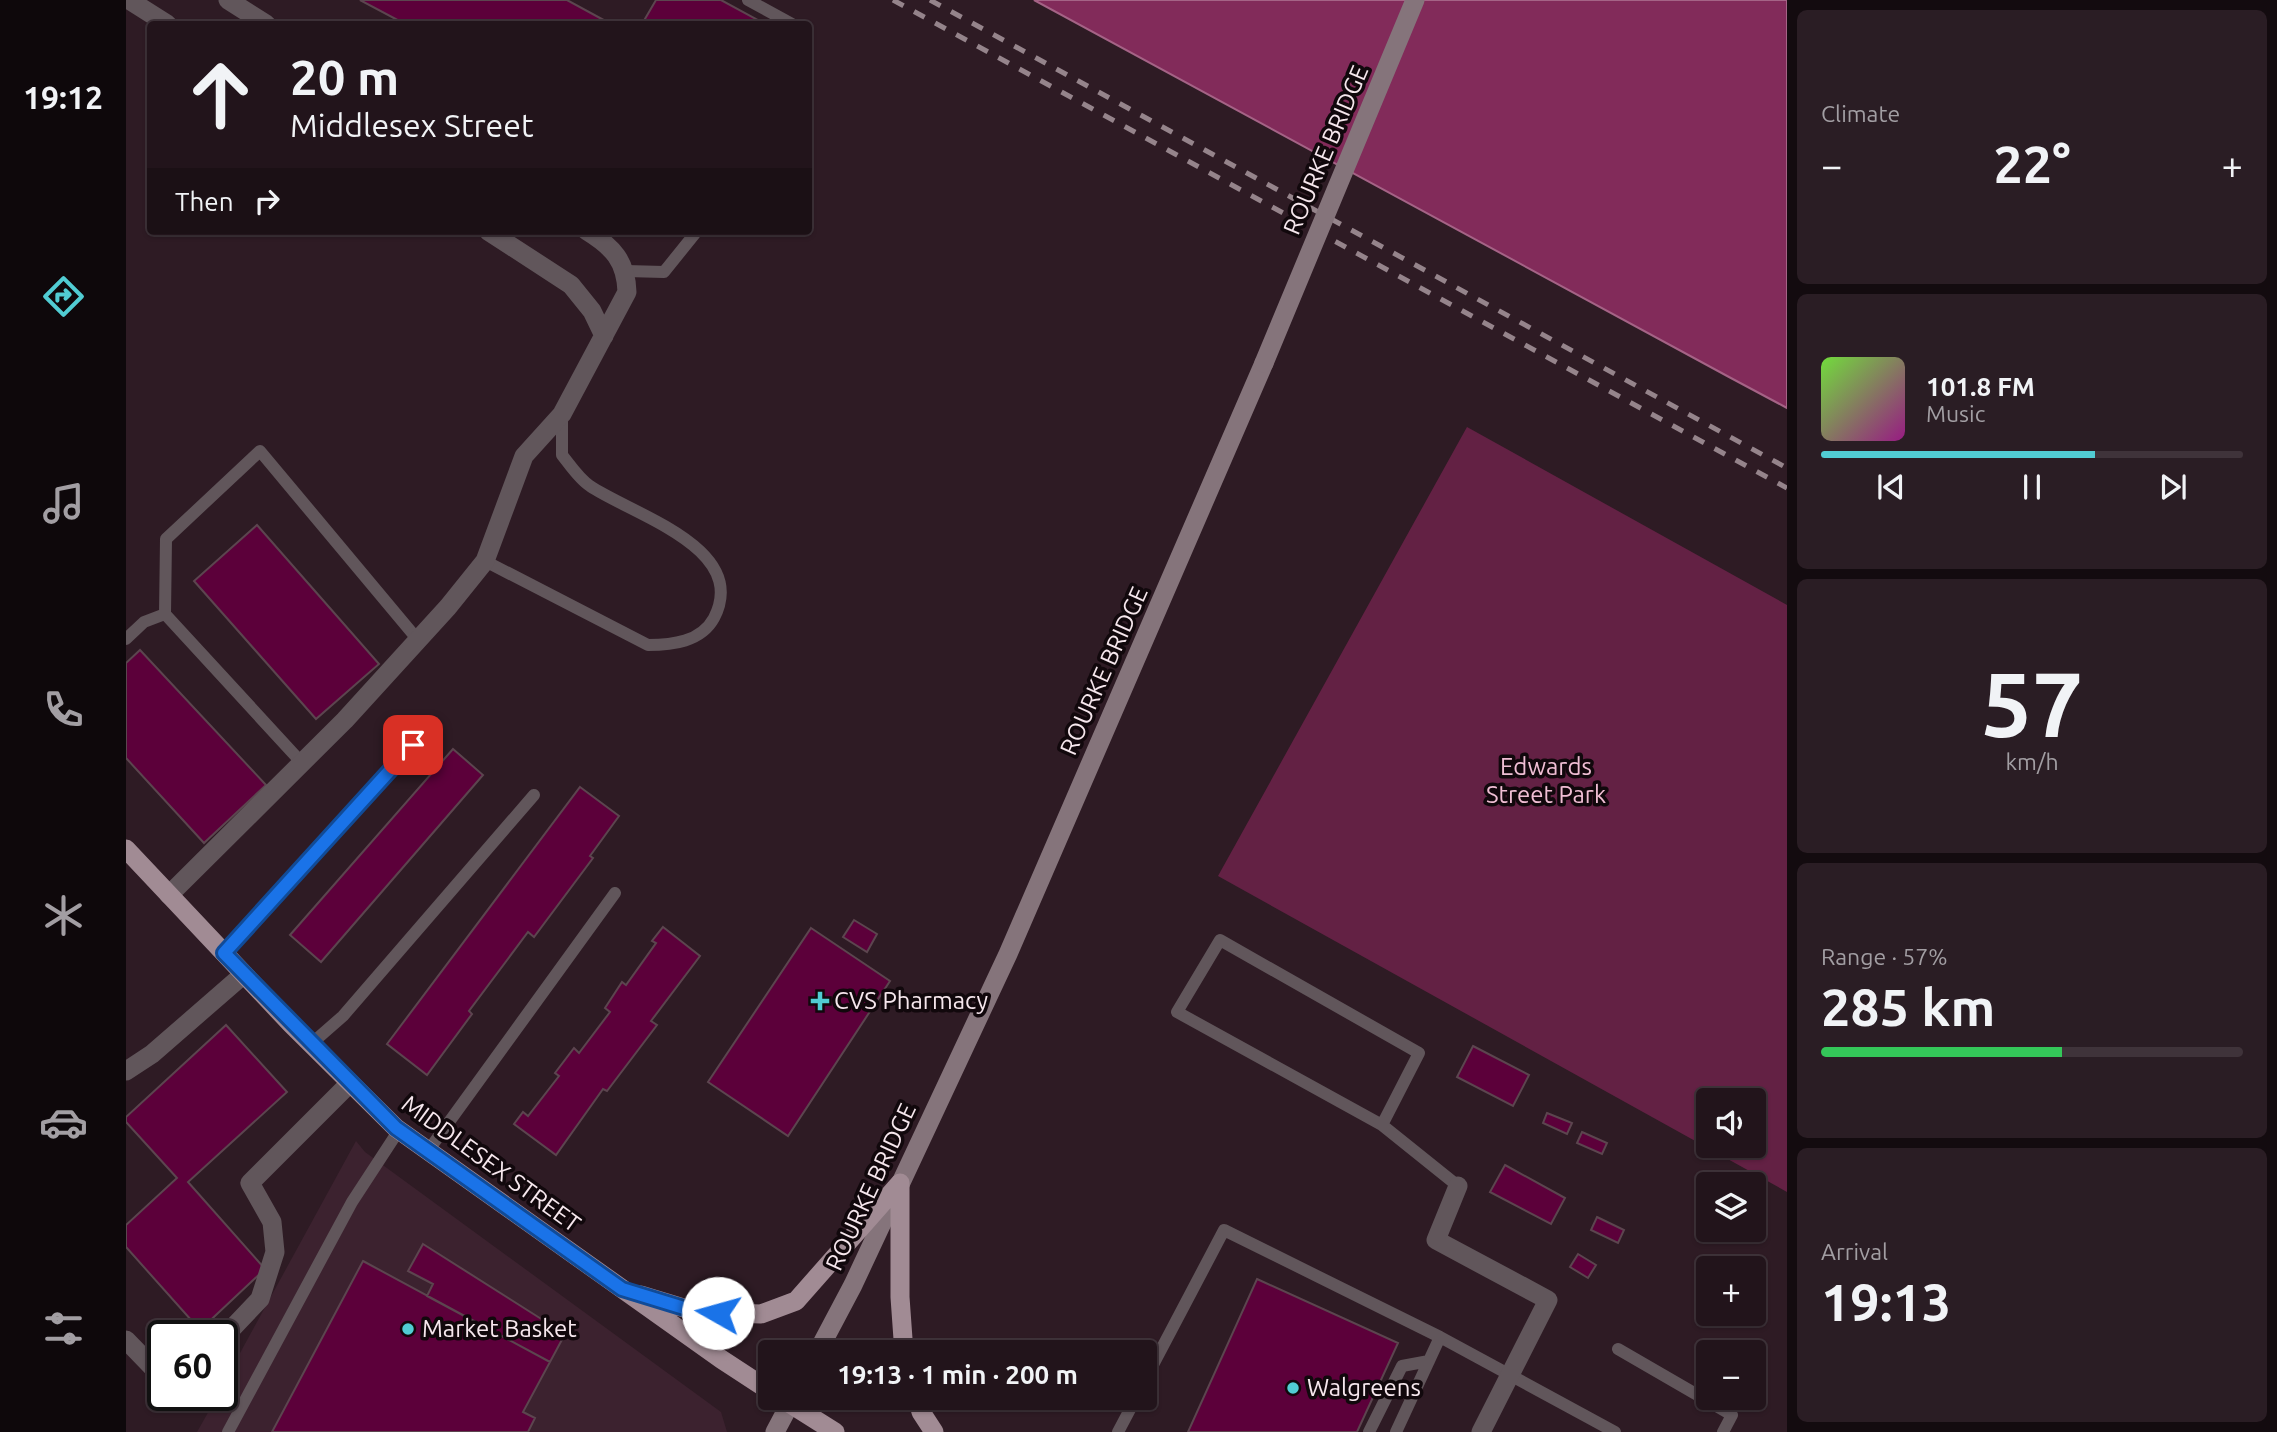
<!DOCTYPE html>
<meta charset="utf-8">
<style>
:root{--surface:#22141b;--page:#2a1d24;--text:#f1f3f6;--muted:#a29ea3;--line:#3f333a;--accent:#51ccd3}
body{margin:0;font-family:Ubuntu,sans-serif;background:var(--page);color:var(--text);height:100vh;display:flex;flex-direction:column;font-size:26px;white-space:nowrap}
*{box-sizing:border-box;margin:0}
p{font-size:23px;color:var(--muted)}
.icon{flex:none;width:38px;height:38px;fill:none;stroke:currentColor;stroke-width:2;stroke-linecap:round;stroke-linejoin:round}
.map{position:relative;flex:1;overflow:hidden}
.drawer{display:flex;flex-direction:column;gap:10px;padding:10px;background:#130b0f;width:490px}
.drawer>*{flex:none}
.guide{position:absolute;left:21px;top:21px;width:665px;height:214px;border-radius:7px;box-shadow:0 2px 5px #0004,0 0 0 2px var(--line);background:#22141b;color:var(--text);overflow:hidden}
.tools{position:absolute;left:1570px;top:1088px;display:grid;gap:14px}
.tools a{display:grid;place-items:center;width:70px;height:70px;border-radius:7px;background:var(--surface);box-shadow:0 2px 5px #0004,0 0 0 2px var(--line);font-size:35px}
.speed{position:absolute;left:21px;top:1320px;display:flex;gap:14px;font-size:35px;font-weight:700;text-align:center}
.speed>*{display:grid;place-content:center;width:91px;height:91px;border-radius:50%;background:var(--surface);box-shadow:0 2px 5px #0004,0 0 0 2px var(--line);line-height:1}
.speed .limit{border:4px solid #111;border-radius:10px;background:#fff;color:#111}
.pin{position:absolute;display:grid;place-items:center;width:60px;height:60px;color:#fff;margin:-30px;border-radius:14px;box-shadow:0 4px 10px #0006}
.me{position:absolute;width:77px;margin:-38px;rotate:277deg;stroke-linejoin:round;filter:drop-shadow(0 0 5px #0008)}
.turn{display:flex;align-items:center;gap:24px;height:147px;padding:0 28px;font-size:32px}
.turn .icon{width:91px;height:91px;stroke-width:2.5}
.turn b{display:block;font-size:49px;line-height:60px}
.then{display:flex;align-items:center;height:66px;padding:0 28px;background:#0003;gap:14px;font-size:26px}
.big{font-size:52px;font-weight:700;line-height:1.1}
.drawer .card{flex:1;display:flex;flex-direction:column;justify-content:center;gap:10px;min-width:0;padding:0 24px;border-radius:10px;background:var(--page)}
.drawer .dial{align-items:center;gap:0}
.dial b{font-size:91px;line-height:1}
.song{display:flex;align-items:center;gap:21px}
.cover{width:84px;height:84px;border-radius:10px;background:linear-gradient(135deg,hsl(100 70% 55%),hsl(310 70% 35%))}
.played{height:7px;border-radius:4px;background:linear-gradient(90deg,var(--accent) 65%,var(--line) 65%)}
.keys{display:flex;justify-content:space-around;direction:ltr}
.heat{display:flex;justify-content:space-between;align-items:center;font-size:38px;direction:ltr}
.charge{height:10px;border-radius:5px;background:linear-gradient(90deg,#34c759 57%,var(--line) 0)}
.trip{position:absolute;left:632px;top:1340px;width:399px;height:70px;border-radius:7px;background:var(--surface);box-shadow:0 2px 5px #0004,0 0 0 2px var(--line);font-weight:700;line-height:70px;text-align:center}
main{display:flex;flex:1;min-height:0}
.dock{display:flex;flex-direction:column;width:126px;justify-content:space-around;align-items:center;background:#0e080b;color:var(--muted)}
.dock .icon{width:49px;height:49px}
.dock .current{color:var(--accent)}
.dock b{font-size:32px;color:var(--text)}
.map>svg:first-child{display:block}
.built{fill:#3c222f}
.green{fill:#632144;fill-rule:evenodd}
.water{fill:#822b5a;stroke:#a56386;stroke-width:2}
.building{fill:#5c003a;stroke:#5c454f;stroke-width:2}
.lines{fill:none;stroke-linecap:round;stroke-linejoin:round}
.service{stroke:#61565b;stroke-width:12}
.minor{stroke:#61565b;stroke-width:19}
.secondary{stroke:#85747b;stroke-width:19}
.primary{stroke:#a18b94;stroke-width:19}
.rail{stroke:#95848b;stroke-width:5;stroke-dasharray:12 12;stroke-linecap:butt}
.secondary-bridge{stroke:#85747b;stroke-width:19}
.route-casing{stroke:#114b97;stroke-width:18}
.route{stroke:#1a73e8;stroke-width:12}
.poi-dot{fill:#51ccd3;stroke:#11080c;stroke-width:2.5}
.labels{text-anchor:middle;stroke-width:7;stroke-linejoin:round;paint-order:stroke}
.street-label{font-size:24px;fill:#f6e7ed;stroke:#11080c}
.park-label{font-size:24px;fill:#f0bed4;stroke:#11080c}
.poi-label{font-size:24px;fill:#f6e7ed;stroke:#11080c;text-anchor:start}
</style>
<main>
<nav class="dock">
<b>19:12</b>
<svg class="icon current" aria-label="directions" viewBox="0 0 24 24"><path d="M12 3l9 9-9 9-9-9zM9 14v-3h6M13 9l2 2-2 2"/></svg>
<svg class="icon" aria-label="music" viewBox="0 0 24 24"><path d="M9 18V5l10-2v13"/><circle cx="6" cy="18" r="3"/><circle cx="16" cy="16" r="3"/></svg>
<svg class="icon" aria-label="phone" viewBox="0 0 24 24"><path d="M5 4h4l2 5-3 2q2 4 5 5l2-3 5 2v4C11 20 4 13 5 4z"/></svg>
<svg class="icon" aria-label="climate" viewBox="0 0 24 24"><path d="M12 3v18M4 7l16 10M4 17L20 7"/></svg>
<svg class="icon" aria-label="car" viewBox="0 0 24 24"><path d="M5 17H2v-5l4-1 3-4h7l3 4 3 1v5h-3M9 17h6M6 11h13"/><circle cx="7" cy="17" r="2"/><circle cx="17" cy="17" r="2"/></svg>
<svg class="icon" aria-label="filters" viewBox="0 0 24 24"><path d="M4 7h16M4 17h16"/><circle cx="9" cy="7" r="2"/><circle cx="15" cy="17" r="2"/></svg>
</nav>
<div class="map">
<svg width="1661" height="1432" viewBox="0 0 1661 1432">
<rect width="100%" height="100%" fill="#2e1b24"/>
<!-- built -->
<path class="built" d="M230,1141L239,1152L595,1412L601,1432H71L92,1395H96V1386Z"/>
<!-- green -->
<path class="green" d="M1341,427L1661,605V1192L1092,876ZM1582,1101H1628V1146H1582Z"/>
<!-- water -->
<path class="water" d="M908,0H1661V408L1603,377Z"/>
<!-- building -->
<path class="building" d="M234,0H441L485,24H279Z
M530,0H595L639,24H516Z
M131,525L253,664L190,719L68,581Z
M14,650L140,785L78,843L0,758V663Z
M327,749L357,775L195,962L164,935Z
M454,787L493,816L464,856L467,858L408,937L402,932L343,1011L346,1014L301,1075L261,1044Z
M728,920L751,934L741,952L717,937Z
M537,927L574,956L525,1021L531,1025L481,1091L477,1089L430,1155L388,1124L397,1112L402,1116L433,1076L429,1073L448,1048L453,1053L484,1012L479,1008L496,982L500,985L530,943L526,941Z
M685,928L764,981L662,1136L582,1082Z
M100,1025L161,1092L62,1182L139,1269L74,1330L0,1247V1225L51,1178L0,1122V1117Z
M1347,1046L1403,1075L1387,1106L1331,1077Z
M1421,1113L1446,1123L1441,1134L1417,1123Z
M1456,1132L1481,1143L1476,1154L1451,1143Z
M1379,1165L1439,1198L1425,1224L1364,1192Z
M1471,1217L1498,1230L1492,1243L1465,1230Z
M297,1244L439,1334L424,1362L301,1296L307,1284L282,1271Z
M1452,1254L1470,1265L1462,1278L1444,1267Z
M237,1261L424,1362L397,1412L409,1418L402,1432H146Z
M1131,1279L1272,1343L1231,1432H1062Z"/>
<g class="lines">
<!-- service -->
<path class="service" d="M622,0L666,24
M500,271L538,272L571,231
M359,561L522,645C546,645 575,642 588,618C624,548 507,515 464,486C453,479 444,465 436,455V414
M39,614L40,539L134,451L292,640
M0,639L18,622L39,614L176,763
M98,953L287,745
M185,1044L217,1016L408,795
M1256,1125L1293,1053L1094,940L1051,1012L1256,1125L1332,1186
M302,1151L489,893
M1492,1349L1606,1415L1597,1432
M1018,1382L1098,1230L1314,1337L1489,1432
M102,1432L226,1202L273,1130
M992,1432L1010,1398
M1243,1432L1276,1366L1303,1361
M1270,1432L1314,1337"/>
<!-- minor -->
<path class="minor" d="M3,0L41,24
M102,0L140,24
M362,231L445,285L466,311L478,336
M43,895L219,720L322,607L359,561L398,456L436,414L501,292C500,261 487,247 461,231
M0,1071L26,1054L118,974
M1332,1186L1310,1240L1422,1300L1355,1432
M96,1339L134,1299L149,1252L146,1222L124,1183L224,1083
M0,1340L37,1378"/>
<!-- secondary -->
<path class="secondary" d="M691,1353L727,1285L882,954L1138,363
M649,1432L667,1398"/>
<!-- primary -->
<path class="primary" d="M0,849L165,1024L270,1128L595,1359L644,1391
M774,1183V1297L778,1353
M515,1295L571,1312L635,1314L670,1301L774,1183
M655,1398L709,1432
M791,1398L795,1412L808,1432"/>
<!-- rail -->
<path class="rail" d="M767,0L1661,488
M804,0L1661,468"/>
<!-- secondary-bridge -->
<path class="secondary-bridge" d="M1138,363L1289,0"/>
</g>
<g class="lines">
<defs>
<path id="route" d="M287,745L98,953L270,1128L496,1289L571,1312L592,1313"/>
</defs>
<!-- route casing -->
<use href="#route" class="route-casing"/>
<!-- route -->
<use href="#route" class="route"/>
</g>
<!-- markers -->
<g class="poi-dot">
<path d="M690.5 990.5h7v7h7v7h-7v7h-7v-7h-7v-7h7z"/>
<circle cx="282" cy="1329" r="7"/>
<circle cx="1167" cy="1388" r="7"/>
</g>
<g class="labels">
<!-- street labels -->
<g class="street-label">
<text transform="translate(1200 150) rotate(-67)" y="8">ROURKE BRIDGE</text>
<text transform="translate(978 671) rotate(-66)" y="8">ROURKE BRIDGE</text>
<text transform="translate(365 1164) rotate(36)" y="8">MIDDLESEX STREET</text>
<text transform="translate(745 1187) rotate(-65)" y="8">ROURKE BRIDGE</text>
</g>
<!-- park labels -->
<g class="park-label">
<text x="1420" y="775">Edwards<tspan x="1420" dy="28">Street Park</tspan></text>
</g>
<!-- poi labels -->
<g class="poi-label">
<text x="708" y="1009">CVS Pharmacy</text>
<text x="296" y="1337">Market Basket</text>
<text x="1181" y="1396">Walgreens</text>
</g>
</g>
</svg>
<div class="tools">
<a><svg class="icon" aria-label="sound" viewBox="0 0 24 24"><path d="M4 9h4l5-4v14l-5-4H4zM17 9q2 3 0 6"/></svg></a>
<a><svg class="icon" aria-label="layers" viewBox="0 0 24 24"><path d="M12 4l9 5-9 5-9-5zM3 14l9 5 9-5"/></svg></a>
<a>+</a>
<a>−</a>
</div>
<div class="speed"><div class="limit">60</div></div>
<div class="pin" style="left:287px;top:745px;background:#d93025"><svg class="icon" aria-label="arrive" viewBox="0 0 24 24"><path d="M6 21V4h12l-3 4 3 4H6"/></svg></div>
<svg class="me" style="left:592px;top:1313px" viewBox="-20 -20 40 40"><circle r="19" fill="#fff"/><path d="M0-13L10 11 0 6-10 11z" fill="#1a73e8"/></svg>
<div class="trip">19:13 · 1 min · 200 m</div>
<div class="guide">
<div class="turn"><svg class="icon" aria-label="ahead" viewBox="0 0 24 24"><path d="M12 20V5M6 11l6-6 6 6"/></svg><div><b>20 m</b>Middlesex Street</div></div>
<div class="then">Then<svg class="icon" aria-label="right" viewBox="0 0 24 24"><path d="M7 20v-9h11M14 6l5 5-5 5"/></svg></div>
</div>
</div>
<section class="drawer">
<div class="card"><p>Climate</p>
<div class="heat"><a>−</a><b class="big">22°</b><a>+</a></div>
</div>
<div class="card">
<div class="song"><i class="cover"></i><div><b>101.8 FM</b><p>Music</p></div></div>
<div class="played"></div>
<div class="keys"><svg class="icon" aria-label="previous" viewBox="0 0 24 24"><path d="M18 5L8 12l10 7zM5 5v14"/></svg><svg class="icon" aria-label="pause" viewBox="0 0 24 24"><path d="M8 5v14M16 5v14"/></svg><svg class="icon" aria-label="next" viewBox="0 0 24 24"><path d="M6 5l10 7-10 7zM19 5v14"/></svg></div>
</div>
<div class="card dial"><b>57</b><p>km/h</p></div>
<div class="card"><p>Range · 57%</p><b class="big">285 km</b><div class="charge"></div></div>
<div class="card"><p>Arrival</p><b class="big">19:13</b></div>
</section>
</main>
